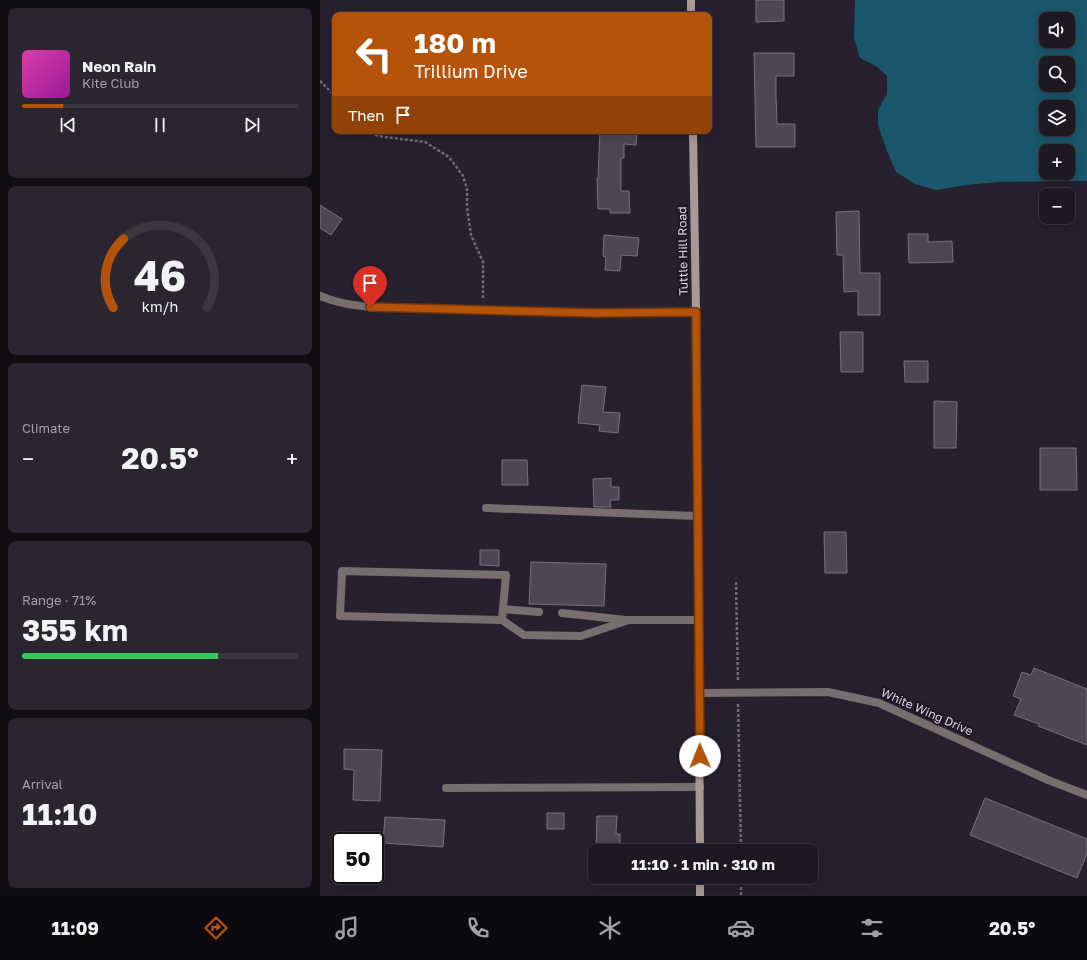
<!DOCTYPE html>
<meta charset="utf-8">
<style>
:root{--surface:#1d1823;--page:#2a2530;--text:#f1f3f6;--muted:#a0a0a6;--line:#3b3741;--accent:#b45309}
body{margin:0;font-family:"Golos Text",sans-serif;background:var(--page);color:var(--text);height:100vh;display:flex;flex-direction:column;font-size:15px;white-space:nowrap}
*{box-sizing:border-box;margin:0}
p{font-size:13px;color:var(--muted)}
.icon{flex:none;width:22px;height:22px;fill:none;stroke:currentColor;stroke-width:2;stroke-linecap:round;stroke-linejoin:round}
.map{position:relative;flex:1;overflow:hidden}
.sheet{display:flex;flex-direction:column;gap:8px;padding:8px;background:#100d13;width:320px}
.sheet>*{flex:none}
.banner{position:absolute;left:12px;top:12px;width:380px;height:122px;border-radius:8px;box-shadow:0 2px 10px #0003,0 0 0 1px var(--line);background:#b45309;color:#fff;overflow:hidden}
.tools{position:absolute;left:719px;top:12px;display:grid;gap:8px}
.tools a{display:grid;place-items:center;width:36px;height:36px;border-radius:8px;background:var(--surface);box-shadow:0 2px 10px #0003,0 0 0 1px var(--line);font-size:20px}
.speed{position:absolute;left:12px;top:832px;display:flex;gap:8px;font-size:20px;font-weight:700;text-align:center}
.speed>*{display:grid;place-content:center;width:52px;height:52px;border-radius:50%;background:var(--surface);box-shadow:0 2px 10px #0003,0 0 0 1px var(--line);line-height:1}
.speed .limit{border:2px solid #111;border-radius:6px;background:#fff;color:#111}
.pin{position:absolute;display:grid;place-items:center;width:34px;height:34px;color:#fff;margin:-41px -17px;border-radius:50% 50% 50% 0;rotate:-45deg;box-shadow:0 0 4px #0007}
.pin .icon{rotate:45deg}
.me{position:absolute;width:44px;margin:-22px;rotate:359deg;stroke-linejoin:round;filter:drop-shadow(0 0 3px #0008)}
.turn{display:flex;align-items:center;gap:14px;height:84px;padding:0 16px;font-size:18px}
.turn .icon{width:52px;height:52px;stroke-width:2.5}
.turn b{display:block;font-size:28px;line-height:34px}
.then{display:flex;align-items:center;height:38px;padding:0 16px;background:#0003;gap:8px;font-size:15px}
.big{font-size:30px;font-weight:700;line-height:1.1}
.sheet .card{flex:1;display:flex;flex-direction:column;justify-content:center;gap:6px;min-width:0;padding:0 14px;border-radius:8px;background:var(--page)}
.sheet .dial{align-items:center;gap:0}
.dial svg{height:104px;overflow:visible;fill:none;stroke:var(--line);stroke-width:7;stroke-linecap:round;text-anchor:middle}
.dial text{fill:var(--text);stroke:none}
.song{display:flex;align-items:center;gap:12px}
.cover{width:48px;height:48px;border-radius:6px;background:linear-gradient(135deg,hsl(320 70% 55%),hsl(300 70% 35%))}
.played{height:4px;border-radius:2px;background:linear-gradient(90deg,var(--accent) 15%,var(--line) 15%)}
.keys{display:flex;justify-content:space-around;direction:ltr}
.heat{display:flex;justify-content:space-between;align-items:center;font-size:22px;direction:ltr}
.charge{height:6px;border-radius:3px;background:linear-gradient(90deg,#34c759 71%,var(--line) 0)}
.trip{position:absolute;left:268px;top:844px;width:230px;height:40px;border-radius:8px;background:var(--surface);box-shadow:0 2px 10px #0003,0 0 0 1px var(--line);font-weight:700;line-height:40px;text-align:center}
.menu{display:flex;height:64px;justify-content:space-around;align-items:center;background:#0c0a0e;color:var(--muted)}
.menu .icon{width:28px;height:28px}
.menu .active{color:var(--accent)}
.menu b{font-size:18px;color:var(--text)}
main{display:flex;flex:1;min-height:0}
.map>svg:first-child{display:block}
.water{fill:#1a566c;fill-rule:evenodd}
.building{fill:#4e4657;stroke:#786f81}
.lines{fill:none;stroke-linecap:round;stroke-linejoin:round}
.path{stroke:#726c79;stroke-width:2.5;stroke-dasharray:3 2;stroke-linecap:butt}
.lane{stroke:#786e6d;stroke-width:8}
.street{stroke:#786e6d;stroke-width:8}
.secondary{stroke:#a89896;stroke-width:8}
.route-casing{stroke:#753606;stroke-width:10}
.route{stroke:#b45309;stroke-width:7}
.labels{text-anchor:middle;stroke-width:4;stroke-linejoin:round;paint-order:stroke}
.street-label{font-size:12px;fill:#ddd9e3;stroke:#1e1725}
</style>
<main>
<section class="sheet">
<div class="card">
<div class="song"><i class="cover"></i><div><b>Neon Rain</b><p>Kite Club</p></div></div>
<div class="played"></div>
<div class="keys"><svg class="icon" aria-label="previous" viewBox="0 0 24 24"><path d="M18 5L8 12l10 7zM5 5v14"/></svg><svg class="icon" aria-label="pause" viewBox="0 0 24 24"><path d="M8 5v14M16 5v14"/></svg><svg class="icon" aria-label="next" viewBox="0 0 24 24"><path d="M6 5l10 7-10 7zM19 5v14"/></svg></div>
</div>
<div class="card dial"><svg viewBox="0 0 100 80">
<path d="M14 69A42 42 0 1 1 86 69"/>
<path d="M14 69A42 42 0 0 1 22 16" stroke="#b45309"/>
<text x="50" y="56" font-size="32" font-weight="700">46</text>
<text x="50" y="72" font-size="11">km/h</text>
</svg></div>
<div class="card"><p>Climate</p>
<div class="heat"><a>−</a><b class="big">20.5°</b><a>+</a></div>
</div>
<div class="card"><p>Range · 71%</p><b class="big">355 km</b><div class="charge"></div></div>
<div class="card"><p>Arrival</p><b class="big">11:10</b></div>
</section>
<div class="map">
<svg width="767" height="896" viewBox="0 0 767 896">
<rect width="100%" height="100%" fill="#27202f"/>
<!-- water -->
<path class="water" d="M535,0H767V181L678,182L646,185L616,190L595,184L576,172L567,151L558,125V110L567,94V76L556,66L540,58L534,38ZM726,19H748V41H726ZM726,63H748V85H726ZM726,107H748V129H726ZM726,151H748V173H726Z"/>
<!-- building -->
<path class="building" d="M436,0H464V21L436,22Z
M434,53H474V76H456V94L457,124H475V147H436Z
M280,131H317L316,145L304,144V158H301V191H309L310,213H290V209H278L277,178H278Z
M0,205L22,219L11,235L0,228Z
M539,211L540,273H560V315H538V291L524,292L523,255H517L516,212Z
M588,234H608V242L632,241L633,262L589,263Z
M284,235L319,238L317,256L301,255L300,271L285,270L286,257L283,256Z
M520,332H543V372H521Z
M584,361H608V382H585Z
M262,385L286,387L283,412L300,413L298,433L279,431L280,425L258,423Z
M614,401L637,402L636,448H614Z
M720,448H756L757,490H720Z
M182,460H207L208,485H182Z
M291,478V487H299V500H290L291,507H274L273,479Z
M504,532H526L527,573H505Z
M160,550H179V566L160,565Z
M211,562L286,564L284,606L209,604Z
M714,668L767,689V745L718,726L719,724L694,715L701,699L693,696L702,672L711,675Z
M24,749L62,750L60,801L33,800L34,770L24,769Z
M665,798L767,839V854L757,878L650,835Z
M227,813H244V829H227Z
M277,816H297L296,834H300V851H276Z
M65,817L125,820L123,847L63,843Z"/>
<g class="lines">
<!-- path -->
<path class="path" d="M0,81L15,96
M46,131L58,136L105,142L129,157L143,176L147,189V207L151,235L163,262V298
M416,582L418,681
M418,704L421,851
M421,877V896"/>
<!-- lane -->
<path class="lane" d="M166,508L377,516
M183,609L219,612
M242,613L306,620
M182,620L186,575L22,571L20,616L182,620L204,635L261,636L309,620H379
M126,788L380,787"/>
<!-- street -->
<path class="street" d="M0,296C16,303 32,305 50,307L276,313L376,312
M379,693L508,692L559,703L728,780L767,795"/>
<!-- secondary -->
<path class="secondary" d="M371,0V15
M373,131L376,312L380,851
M380,896V877"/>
</g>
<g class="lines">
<defs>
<path id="route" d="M50,307L276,313L376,312L380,756"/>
</defs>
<!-- route casing -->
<use href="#route" class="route-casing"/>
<!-- route -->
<use href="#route" class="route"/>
</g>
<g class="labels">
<!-- street labels -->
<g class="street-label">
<text transform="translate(363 251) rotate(-91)" y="4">Tuttle Hill Road</text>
<text transform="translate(607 712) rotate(24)" y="4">White Wing Drive</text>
</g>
</g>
</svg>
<div class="tools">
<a><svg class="icon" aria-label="sound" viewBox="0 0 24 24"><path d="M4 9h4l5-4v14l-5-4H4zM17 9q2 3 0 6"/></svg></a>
<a><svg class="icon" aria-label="search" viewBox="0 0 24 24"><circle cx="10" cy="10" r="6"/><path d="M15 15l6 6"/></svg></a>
<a><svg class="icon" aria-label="layers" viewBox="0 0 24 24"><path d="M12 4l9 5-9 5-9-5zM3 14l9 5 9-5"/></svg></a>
<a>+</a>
<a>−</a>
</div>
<div class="speed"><div class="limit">50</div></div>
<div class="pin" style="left:50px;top:307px;background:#d93025"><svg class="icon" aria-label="arrive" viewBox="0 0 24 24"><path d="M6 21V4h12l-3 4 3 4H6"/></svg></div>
<svg class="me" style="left:380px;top:756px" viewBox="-20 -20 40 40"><circle r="19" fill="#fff"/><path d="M0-13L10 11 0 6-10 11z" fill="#b45309"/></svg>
<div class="trip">11:10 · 1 min · 310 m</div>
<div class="banner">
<div class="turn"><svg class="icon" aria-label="left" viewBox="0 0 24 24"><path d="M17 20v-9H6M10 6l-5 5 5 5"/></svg><div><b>180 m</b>Trillium Drive</div></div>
<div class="then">Then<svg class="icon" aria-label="arrive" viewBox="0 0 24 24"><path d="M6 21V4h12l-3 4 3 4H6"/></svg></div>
</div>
</div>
</main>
<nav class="menu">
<b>11:09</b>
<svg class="icon active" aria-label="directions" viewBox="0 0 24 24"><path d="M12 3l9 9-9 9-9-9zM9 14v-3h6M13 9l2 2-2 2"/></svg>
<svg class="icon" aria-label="music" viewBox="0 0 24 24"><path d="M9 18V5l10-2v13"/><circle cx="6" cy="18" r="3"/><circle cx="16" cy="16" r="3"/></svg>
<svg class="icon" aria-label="phone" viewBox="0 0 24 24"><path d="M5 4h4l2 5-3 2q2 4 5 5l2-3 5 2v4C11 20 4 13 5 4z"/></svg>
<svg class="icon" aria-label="climate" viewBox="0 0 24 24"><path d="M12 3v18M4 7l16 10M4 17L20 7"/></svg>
<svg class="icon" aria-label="car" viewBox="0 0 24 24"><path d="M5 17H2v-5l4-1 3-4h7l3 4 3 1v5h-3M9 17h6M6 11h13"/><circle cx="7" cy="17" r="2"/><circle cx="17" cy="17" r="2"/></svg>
<svg class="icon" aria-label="filters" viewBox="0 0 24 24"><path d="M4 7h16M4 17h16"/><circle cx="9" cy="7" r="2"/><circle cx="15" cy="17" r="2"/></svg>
<b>20.5°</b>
</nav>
